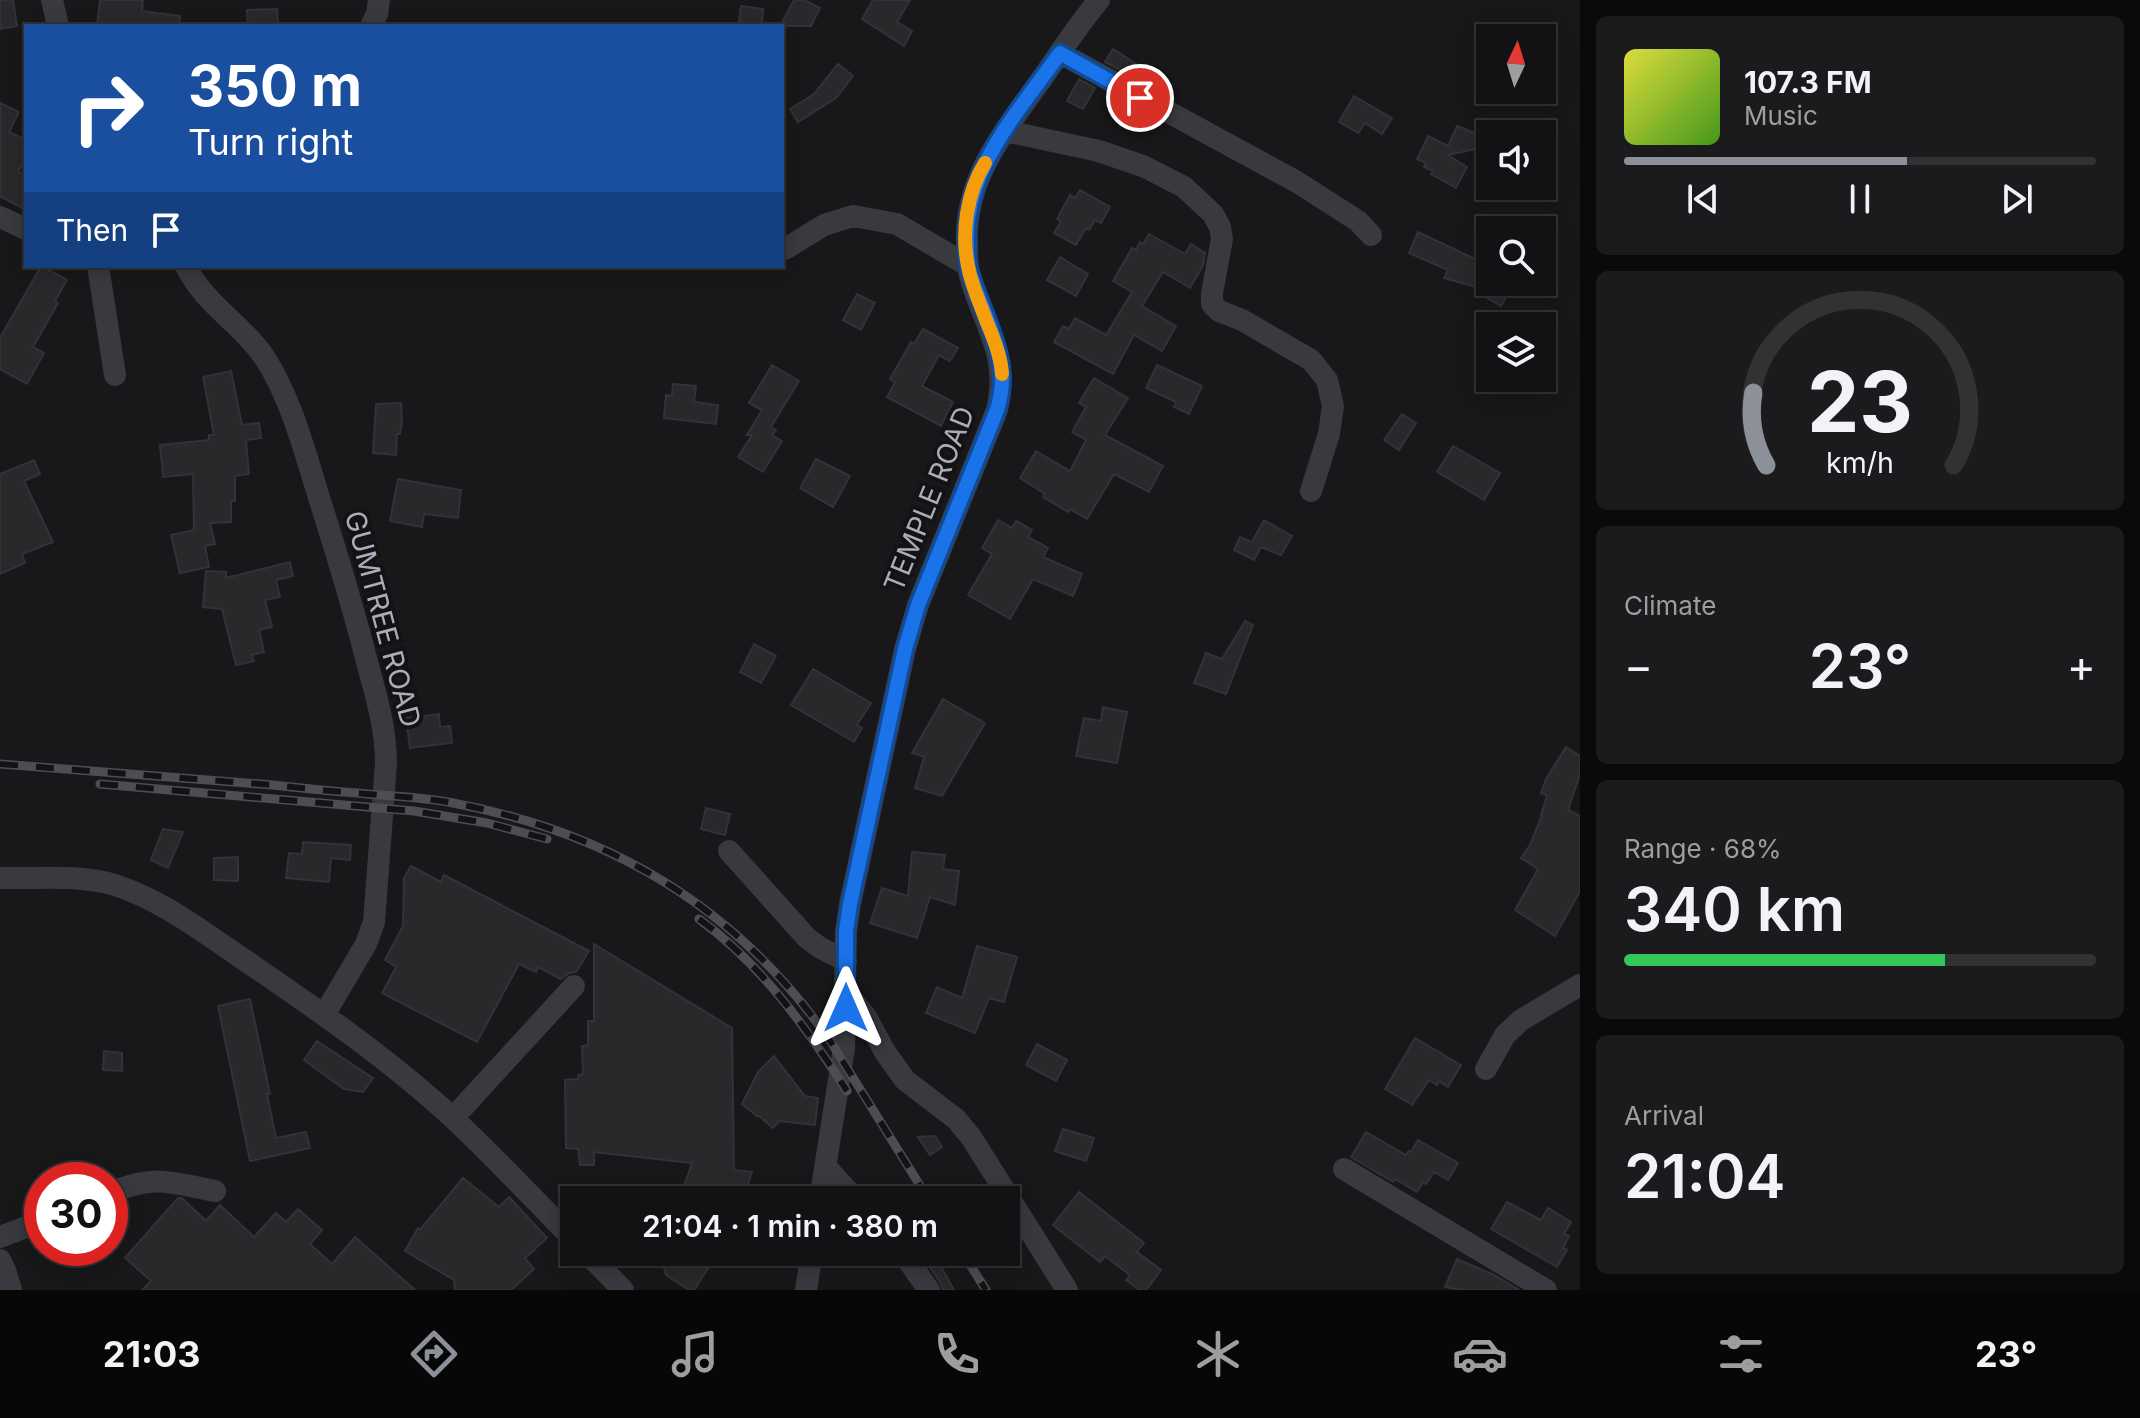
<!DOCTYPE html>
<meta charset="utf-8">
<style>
:root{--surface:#121214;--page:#1b1b1d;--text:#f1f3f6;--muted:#9c9ea0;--line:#313234;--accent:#8c9099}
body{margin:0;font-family:Inter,sans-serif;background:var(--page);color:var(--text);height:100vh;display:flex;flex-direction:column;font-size:30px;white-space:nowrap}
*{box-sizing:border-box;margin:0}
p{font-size:26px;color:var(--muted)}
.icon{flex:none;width:44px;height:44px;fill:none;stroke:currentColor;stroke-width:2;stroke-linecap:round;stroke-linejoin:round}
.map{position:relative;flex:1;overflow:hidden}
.panel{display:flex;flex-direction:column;gap:16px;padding:16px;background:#0a0a0b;width:560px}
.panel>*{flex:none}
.top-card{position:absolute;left:24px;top:24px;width:760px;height:244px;border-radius:0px;box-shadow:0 4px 20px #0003,0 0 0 2px var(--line);background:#1a4fa0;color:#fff;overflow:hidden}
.needle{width:52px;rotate:4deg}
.controls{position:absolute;left:1476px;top:24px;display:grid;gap:16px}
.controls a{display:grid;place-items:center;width:80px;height:80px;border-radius:0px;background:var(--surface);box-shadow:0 4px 20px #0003,0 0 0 2px var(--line);font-size:40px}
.speed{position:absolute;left:24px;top:1162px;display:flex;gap:16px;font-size:40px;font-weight:700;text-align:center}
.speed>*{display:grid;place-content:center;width:104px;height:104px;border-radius:50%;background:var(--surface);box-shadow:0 4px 20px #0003,0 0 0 2px var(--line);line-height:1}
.speed .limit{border:12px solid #d22;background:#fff;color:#111}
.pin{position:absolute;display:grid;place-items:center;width:68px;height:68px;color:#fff;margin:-34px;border:4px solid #fff;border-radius:50%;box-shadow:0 2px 8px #0007}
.me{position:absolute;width:88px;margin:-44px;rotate:0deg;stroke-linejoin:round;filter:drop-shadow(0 0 6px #0008)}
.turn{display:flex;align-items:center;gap:28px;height:168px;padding:0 32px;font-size:36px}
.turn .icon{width:104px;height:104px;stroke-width:2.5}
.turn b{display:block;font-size:56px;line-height:68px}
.then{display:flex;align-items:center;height:76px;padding:0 32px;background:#0003;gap:16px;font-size:30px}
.big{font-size:60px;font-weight:600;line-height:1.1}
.panel .card{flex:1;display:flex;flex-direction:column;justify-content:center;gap:12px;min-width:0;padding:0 28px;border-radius:12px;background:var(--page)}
.panel .dial{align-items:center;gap:0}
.dial svg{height:208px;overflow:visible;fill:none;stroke:var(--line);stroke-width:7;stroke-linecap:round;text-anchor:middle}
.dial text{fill:var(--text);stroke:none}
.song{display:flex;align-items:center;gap:24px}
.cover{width:96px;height:96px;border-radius:12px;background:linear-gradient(135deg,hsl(60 70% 55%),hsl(100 70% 35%))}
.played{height:8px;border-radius:4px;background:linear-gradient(90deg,var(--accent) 60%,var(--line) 60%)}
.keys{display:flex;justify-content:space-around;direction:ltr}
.heat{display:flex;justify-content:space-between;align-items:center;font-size:44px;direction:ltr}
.charge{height:12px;border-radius:6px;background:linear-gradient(90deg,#34c759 68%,var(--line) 0)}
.trip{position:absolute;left:560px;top:1186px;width:460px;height:80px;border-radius:0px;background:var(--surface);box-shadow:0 4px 20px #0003,0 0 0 2px var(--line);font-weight:600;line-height:80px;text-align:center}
.tab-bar{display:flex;height:128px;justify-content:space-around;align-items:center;background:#070708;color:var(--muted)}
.tab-bar .icon{width:56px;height:56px}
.tab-bar .on{color:var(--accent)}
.tab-bar b{font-size:36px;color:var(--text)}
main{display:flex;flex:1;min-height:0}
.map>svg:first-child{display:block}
.building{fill:#29282b;stroke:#333236;stroke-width:2}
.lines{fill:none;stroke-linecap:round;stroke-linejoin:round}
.minor{stroke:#393a3f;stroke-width:22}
.rail-casing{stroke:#4d4e54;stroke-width:9}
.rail{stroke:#131315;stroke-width:6;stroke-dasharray:18;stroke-linecap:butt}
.route-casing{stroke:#114b97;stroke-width:20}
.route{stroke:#1a73e8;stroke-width:14}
.slow{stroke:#f59e0b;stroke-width:14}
.labels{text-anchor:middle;stroke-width:8;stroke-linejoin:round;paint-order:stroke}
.street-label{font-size:28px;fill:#abaeb9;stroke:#131315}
</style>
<main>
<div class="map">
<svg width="1580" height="1290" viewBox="0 0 1580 1290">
<rect width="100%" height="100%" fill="#18181a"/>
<!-- building -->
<path class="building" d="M0,0H13L17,26L0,29Z
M100,0H143L142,11L180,16L179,26L97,25Z
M794,0H804L820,8L811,26H780Z
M873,0H910L897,22L912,31L904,46L862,19Z
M741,6L763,9L762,25L739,22Z
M277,9L278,26H248L247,10Z
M1113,49L1166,83L1160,92L1105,62Z
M838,64L853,76L836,98L798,122L790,109L814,94Z
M1079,79L1095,88L1083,109L1067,101Z
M1354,96L1392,118L1382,134L1365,123L1358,133L1339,122Z
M0,103L19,112L9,132L26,140V157L18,172L26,175V210L0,196Z
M1457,126L1490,139V146L1448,155L1467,167L1456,188L1431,174L1433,171L1424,167L1426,163L1417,159L1428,136L1448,146Z
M1080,190L1110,207L1101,223L1095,220L1089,230L1086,228L1076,245L1054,233L1061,221L1057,219L1070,195L1075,198Z
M1418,232L1490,266V282H1514L1501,306L1477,292L1480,288L1444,278L1448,270L1409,253Z
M1149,234L1185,254L1191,244L1205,253L1203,266L1190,288L1163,272L1142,306L1176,326L1162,351L1134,335L1113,374L1054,342L1063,326L1069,329L1075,318L1106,335L1132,292L1113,281L1132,248L1136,250L1140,242L1143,244Z
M1060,257L1088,274L1076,296L1047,280Z
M41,266L67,280L55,301L58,303L33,347L44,353L27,384L0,369V338Z
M857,294L875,303L861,330L843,320Z
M923,329L958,348L950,361L939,355L922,386L953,402L941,426L887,397L895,382L890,379L911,342L914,344Z
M772,365L799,381L771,427L776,430L772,435L782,441L763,472L738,457L752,435H747L762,410L749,403Z
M1157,365L1202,386L1189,414L1174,407L1176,402L1146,388Z
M231,371L242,425L259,423L261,438L246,440L249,474L235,476V501H231V522L210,523L215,544L205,546L209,567L180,573L171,535L194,530L193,474L163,477L160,445L209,440V435H214L203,377Z
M1094,378L1128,398L1105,435L1163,466L1149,492L1114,474L1087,519L1070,509L1068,512L1043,497L1045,494L1020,478L1036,451L1070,471L1086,440L1072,432L1086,407L1079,403Z
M673,384L696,386L694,402L718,405L716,424L664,418L666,395L672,396Z
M401,403L402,422L400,434H397L396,455L373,453L376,404Z
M1402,414L1416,423L1399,450L1384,440Z
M1453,446L1500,473L1484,500L1437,472Z
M816,459L850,476L833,507L800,488Z
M34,460L40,474L24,481L53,542L22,554L25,563L0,574V474Z
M398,479L461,490L458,518L424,514L422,527L390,521Z
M998,520L1012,528L1016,521L1032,530L1028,537L1048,548L1043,557L1082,574L1073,596L1033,579L1010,619L968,595L992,554L982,548Z
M1264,520L1292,536L1281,555L1261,547L1254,560L1234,550L1240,537L1252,542Z
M290,562L293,576L276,580L280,597L265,600L272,627L259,630L264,652L252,655L254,661L236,665L222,609L203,607L206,571L226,572V578Z
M1245,621L1253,625L1226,694L1194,683L1206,653L1222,659Z
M754,644L776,656L761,683L740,672Z
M813,669L871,703L857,725L862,728L854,742L791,705Z
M943,699L985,723L942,796L915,788L924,757L912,753Z
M1103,707L1127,712L1117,763L1076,756L1084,718L1101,721Z
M439,714L440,727L450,726L452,743L410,748L406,718Z
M1566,747L1580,756V774L1568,810L1580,816V891L1555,936L1515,910L1538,869L1521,858L1530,845L1542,815H1541L1547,795L1541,793L1546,779Z
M706,808L730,814L725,835L701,829Z
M163,829L183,832L168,868L151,860Z
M303,842L351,845L350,860L331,858L329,882L286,878L289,853L302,854Z
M912,852L945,855L943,869L959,871L955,905L930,897L917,938L870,923L882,888L908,896Z
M238,857V881L214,880V858Z
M411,866L441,882L444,875L589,951L576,972L569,973L561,979L538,967L536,972L519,964L477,1042L382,993L396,967L385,960L403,926L404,878Z
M594,944L732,1028L734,1170L752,1172L743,1200H679L692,1163L594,1152V1165H580L578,1149L566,1148L565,1080L578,1079V1075L583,1074L582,1046L588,1045V1021H594Z
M977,946L1017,957L1004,1002L989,998L975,1033L926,1013L937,987L962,998Z
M250,999L270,1094H267L276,1138L306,1132L310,1148L250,1161L218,1006Z
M1415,1038L1461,1065L1448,1087L1439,1081L1437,1085L1429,1080L1412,1105L1385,1089Z
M317,1041L373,1078L363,1092L344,1089L304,1060Z
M1037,1044L1067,1060L1056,1081L1026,1065Z
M104,1051L122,1053V1071L103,1070Z
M774,1056L805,1096L818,1098L815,1125L779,1121L773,1128L759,1116H757L742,1104L758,1072Z
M1063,1129L1094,1138L1086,1161L1055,1151Z
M1366,1132L1406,1155L1409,1151L1411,1152L1418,1140L1458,1163L1448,1180L1434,1172L1426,1184L1423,1182L1417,1192L1395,1179L1393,1182L1351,1157Z
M935,1136L942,1147L930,1155L918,1137Z
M463,1178L499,1207L509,1197L547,1238L525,1258L534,1269L511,1290H455L454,1280L405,1251L418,1228L420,1230Z
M1079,1192L1144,1243L1137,1252L1161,1270L1146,1290H1140L1126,1280L1130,1275L1105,1256L1100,1262L1053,1225Z
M178,1198H182L206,1221L220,1205L254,1237L276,1213L286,1222L298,1209L322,1230L310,1244L332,1264L355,1237L415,1290H142L151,1281L125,1258Z
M1507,1202L1541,1220L1548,1208L1571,1222L1564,1234L1569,1236L1563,1248L1567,1250L1557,1267L1491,1229Z
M675,1252H719L694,1290H689L666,1275L664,1268Z
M919,1252H933L954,1290H943L940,1282Z
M1457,1259L1494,1275L1519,1290H1461L1445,1287Z"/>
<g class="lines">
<!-- minor -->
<path class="minor" d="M52,0L58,26
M371,26L377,14L379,0
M1060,53L1297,182L1358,221L1371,235
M1005,131L1099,151L1145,167L1184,187L1213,214L1220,227L1222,239L1212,293V304L1219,311L1242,320L1311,360L1327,380L1333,406L1329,434L1311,491
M0,217L26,229
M785,249L824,225L853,216L897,224L967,265
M98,266L115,375
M186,266C204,305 246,326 268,363C295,408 307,461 323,510C339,561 354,611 367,662C376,695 386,728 386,763L374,922L366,944L324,1015
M729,851L807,938L819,947L846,961
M0,878C37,879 79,874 115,885C164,901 204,933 246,961C318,1010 390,1060 454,1119C495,1158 534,1199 574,1240
M845,991L866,1017L885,1052L905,1080L956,1119L971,1137L1067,1290
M1486,1069L1505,1035L1521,1020L1580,985
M453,1118L574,986
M826,1167L856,1200
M1344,1169L1546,1290
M110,1193C154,1174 170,1182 215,1191
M820,1200L844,1048L846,931L850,904L905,649L918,605L997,410C1011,352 980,321 968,268C967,260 967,252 967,244C964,178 1005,131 1041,80C1060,53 1078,25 1099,0
M0,1237L42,1221
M586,1252L623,1290
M902,1252L929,1290
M0,1260L5,1270L11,1290
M806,1290L812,1252"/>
<defs>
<path id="rail" d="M0,764C91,771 182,778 273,785C301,788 329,791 357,793C387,796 418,797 448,802C607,831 735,905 829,1039L929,1200
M100,784L414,811L487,823L547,839
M699,919C761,964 806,1027 847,1091
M962,1252L986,1290"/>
</defs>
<!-- rail casing -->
<use href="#rail" class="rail-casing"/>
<!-- rail -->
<use href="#rail" class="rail"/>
</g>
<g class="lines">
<defs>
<path id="route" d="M846,1008V931L850,904L905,649L918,605L997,410C1000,400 1002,390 1002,379C1002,346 980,305 970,273C967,263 967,253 967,243C964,169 1020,110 1060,53L1140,98"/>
</defs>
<!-- route casing -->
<use href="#route" class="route-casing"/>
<!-- route -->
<use href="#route" class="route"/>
<!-- slow -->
<path class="slow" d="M985,163C967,192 961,233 968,266C971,284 980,303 986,320C993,337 1001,356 1002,374"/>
</g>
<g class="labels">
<!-- street labels -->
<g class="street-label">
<text transform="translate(929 499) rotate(-68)" y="10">TEMPLE ROAD</text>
<text transform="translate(383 619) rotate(75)" y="10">GUMTREE ROAD</text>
</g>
</g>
</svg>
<div class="controls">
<a><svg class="needle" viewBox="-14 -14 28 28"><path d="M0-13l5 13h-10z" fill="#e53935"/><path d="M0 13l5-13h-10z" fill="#9c9ea0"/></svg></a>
<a><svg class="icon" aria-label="sound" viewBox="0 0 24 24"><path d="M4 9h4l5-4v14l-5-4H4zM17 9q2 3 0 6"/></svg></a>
<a><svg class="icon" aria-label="search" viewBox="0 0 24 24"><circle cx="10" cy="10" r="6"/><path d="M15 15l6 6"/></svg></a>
<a><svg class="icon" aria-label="layers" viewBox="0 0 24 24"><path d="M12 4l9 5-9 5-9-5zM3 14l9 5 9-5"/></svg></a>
</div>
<div class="speed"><div class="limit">30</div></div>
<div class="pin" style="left:1140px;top:98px;background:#d93025"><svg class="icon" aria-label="arrive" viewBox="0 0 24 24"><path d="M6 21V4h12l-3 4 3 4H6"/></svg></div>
<svg class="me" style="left:846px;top:1008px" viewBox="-20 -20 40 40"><path d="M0-17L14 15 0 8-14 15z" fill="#1a73e8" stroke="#fff" stroke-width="4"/></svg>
<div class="trip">21:04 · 1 min · 380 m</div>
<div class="top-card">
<div class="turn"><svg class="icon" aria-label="right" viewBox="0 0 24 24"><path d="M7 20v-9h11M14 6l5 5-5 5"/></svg><div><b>350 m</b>Turn right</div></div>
<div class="then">Then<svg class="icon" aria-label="arrive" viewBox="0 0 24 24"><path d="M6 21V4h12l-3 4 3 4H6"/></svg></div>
</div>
</div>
<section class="panel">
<div class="card">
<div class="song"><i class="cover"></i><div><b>107.3 FM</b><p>Music</p></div></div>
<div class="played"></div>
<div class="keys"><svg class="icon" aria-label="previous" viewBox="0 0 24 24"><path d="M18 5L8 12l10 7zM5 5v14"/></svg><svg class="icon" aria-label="pause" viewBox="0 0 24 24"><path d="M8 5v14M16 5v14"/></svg><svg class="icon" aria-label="next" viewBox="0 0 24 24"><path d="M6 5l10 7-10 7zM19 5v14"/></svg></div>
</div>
<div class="card dial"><svg viewBox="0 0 100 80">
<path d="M14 69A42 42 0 1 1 86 69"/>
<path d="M14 69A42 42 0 0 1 9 41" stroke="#8c9099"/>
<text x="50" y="56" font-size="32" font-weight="700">23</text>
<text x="50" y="72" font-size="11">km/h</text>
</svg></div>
<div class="card"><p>Climate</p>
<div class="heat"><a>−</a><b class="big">23°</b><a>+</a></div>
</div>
<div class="card"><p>Range · 68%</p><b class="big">340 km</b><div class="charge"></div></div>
<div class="card"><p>Arrival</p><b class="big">21:04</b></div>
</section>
</main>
<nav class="tab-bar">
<b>21:03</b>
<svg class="icon on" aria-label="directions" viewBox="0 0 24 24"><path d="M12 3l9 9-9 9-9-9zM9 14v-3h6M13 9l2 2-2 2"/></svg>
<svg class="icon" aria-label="music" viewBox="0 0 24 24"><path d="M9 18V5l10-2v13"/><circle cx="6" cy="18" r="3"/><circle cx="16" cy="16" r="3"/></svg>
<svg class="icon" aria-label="phone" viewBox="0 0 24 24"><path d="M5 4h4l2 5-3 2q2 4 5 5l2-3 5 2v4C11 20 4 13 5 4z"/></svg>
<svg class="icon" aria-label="climate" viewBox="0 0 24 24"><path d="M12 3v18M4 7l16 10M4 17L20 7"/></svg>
<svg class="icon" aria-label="car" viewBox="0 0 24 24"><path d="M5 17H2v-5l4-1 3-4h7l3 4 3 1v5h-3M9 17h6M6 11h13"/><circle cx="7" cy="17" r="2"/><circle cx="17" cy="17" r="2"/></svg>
<svg class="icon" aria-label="filters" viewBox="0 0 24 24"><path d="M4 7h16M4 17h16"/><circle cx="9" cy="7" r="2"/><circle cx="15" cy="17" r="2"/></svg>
<b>23°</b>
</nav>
